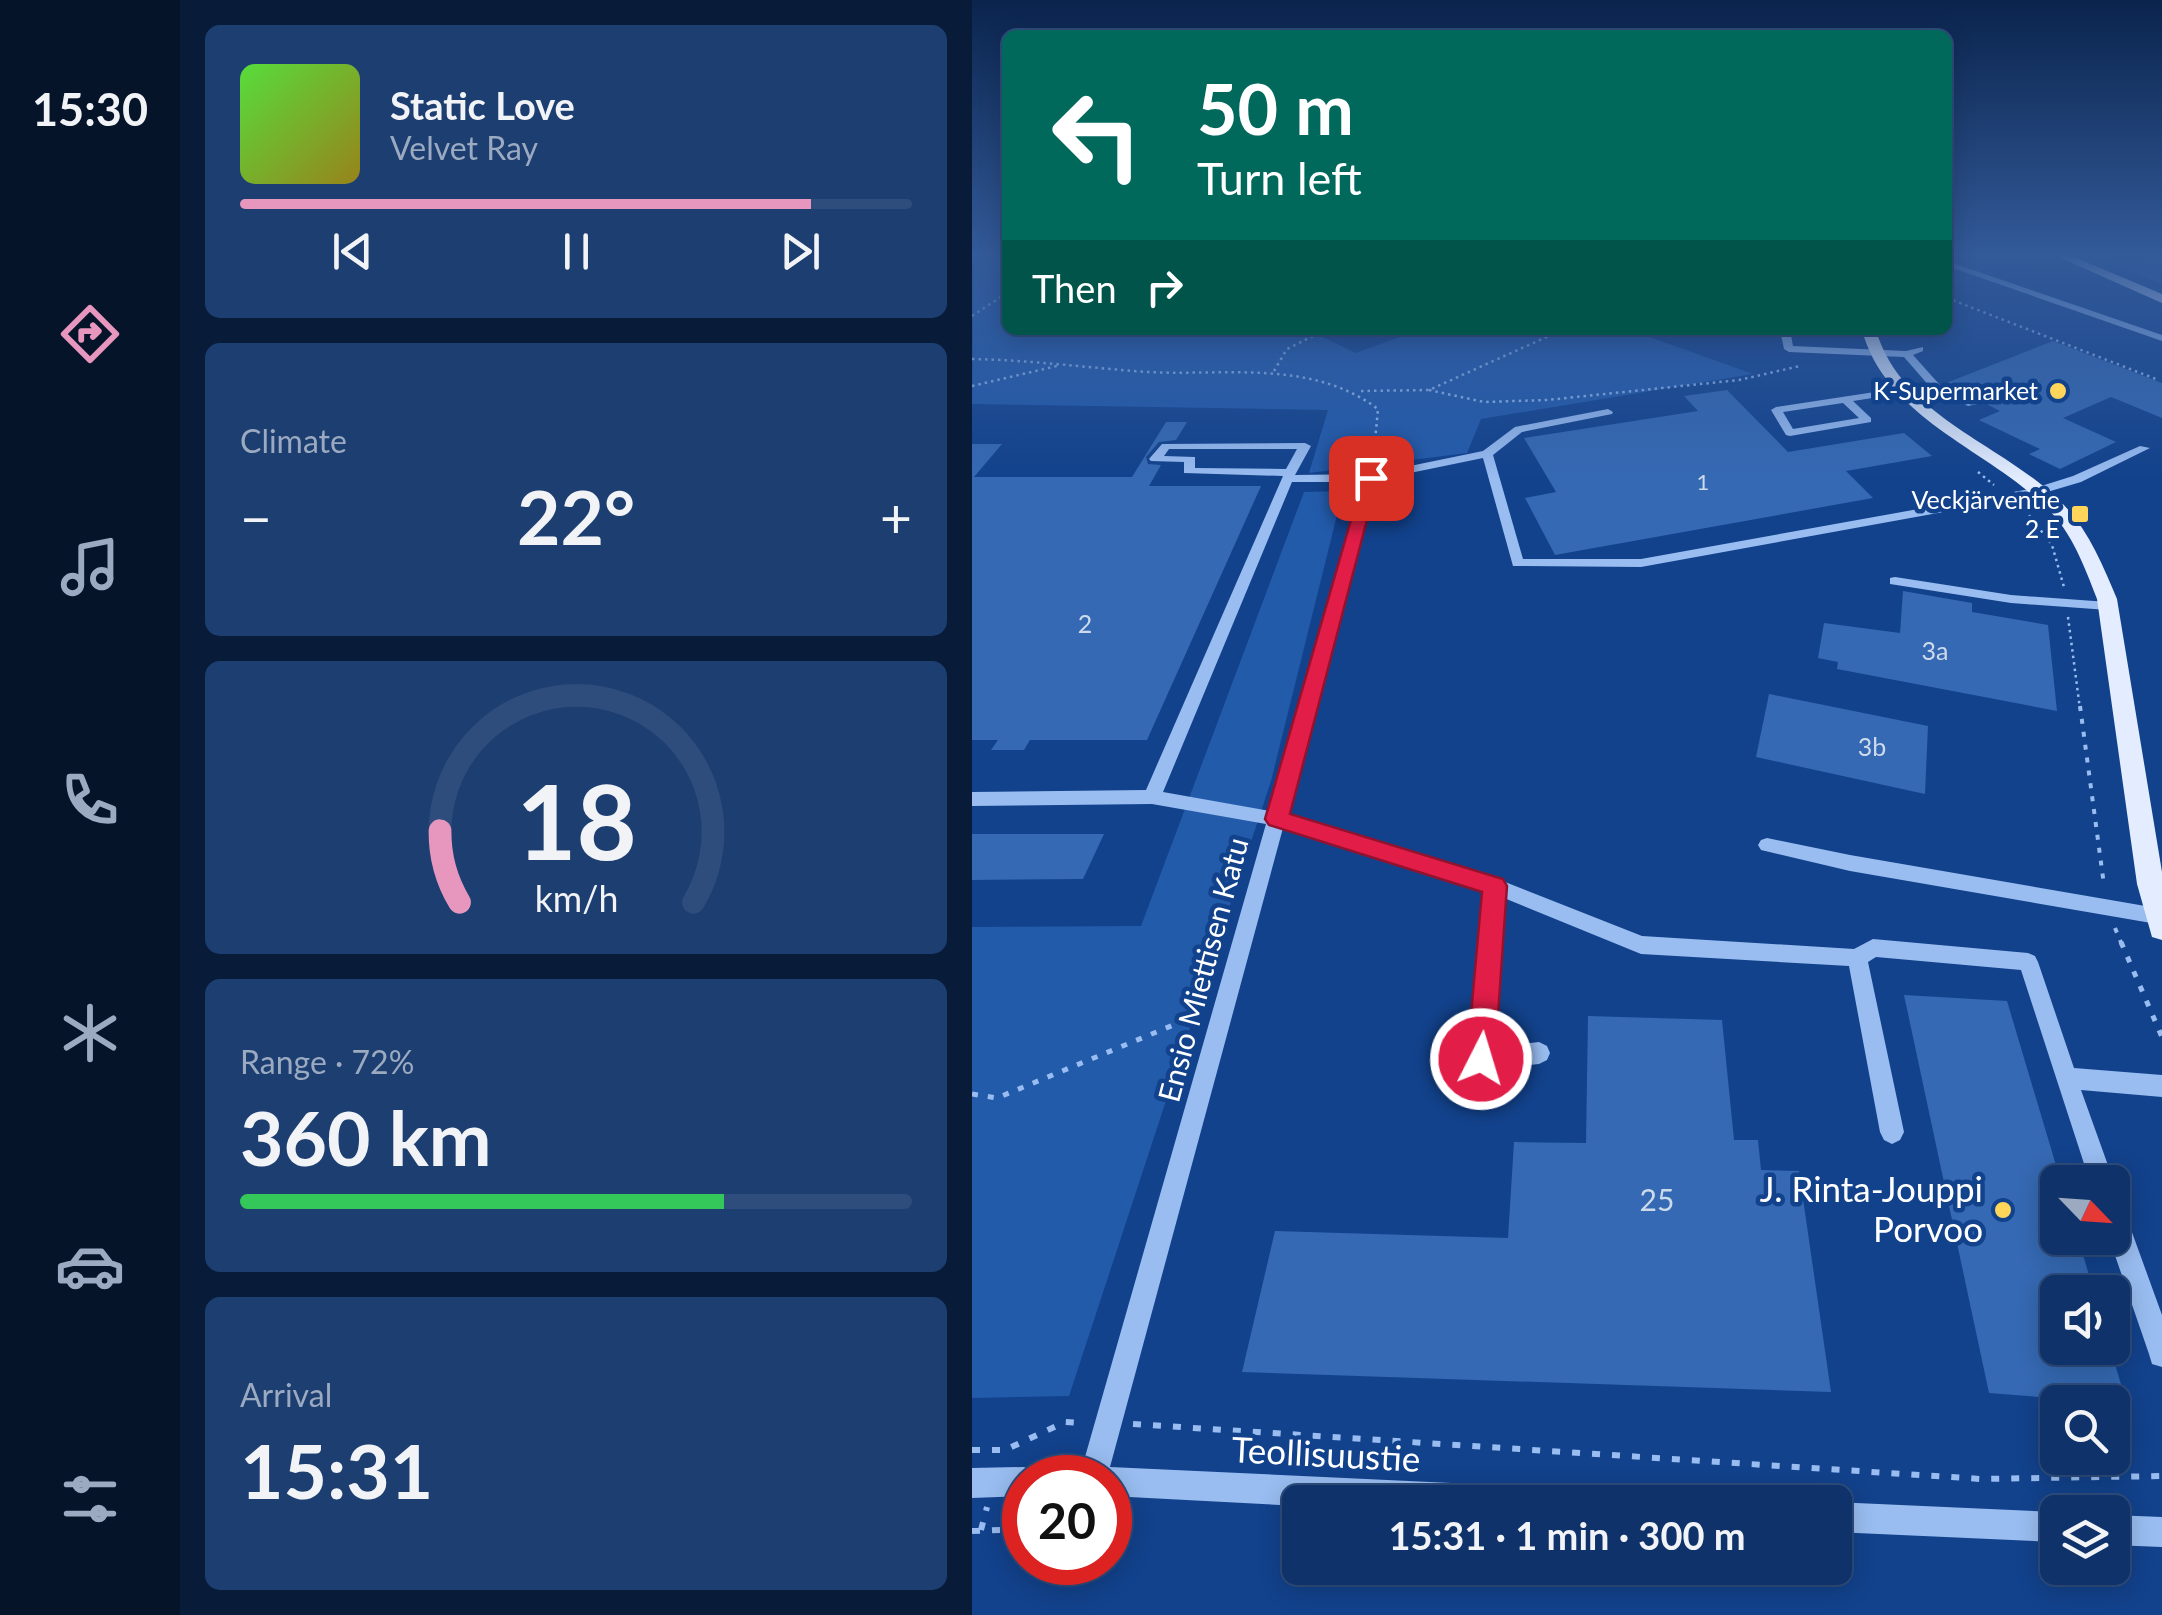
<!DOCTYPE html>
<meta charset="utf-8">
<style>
:root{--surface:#0e3269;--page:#1c3e71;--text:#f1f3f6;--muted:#9baac0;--line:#2e4d7d;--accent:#e797bd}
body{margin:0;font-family:Lato,sans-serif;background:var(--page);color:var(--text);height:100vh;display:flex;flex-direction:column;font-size:38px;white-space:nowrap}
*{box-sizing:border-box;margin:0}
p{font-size:32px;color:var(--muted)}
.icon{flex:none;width:55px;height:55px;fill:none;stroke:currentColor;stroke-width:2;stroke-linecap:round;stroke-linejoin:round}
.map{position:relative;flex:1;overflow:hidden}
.panel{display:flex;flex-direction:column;gap:25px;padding:25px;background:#081c3a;width:792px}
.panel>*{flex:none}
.guide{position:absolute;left:30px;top:30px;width:950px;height:305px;border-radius:15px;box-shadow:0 5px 25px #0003,0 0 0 2px var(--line);background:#00695c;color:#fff;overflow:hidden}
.needle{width:65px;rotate:115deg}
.tools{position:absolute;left:1068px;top:1165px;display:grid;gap:20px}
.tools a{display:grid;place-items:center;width:90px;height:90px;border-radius:15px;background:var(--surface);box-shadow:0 5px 25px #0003,0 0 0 2px var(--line);font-size:50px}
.speed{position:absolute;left:30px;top:1455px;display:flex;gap:20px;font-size:50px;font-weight:700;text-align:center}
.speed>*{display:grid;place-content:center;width:130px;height:130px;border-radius:50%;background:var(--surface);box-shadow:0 5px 25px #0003,0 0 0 2px var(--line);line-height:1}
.speed .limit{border:15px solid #d22;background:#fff;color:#111}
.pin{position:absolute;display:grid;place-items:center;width:85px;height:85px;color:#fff;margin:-42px;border-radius:20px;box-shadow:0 5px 15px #0006}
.me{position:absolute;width:110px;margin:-55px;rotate:5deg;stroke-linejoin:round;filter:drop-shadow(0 0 8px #0008)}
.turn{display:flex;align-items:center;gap:35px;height:210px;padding:0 30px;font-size:45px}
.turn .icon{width:130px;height:130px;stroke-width:2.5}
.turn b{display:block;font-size:70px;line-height:85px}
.then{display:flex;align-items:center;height:95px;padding:0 30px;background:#0003;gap:20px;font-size:38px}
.big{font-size:75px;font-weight:700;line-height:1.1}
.panel .tile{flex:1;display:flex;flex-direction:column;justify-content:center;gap:15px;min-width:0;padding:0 35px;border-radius:15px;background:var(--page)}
.panel .dial{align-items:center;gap:0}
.dial svg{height:260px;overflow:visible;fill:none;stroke:var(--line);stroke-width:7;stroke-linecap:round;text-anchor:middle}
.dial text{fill:var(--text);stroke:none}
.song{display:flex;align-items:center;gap:30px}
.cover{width:120px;height:120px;border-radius:15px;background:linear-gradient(135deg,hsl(110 70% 55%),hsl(50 70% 35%))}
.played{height:10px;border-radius:5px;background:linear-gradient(90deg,var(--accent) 85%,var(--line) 85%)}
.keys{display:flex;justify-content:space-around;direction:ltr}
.heat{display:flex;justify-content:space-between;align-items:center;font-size:55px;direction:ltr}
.charge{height:15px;border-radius:8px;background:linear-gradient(90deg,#34c759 72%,var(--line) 0)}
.trip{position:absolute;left:310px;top:1485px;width:570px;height:100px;border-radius:15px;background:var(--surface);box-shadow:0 5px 25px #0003,0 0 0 2px var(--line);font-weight:700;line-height:100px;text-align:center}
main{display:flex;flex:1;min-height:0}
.menu{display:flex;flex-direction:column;width:180px;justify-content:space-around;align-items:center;background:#06142a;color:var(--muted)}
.menu .icon{width:70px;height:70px}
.menu .selected{color:var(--accent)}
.menu b{font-size:45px;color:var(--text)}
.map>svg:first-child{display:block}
.green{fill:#235bab}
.building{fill:#3569b3}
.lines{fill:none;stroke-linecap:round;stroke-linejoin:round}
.path-far3{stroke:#99bdf1;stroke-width:2.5;stroke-dasharray:2.5 4;stroke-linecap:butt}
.path-far2{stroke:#99bdf1;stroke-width:4;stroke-dasharray:5 8;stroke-linecap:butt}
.path-far1{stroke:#99bdf1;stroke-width:5;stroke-dasharray:6 10;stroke-linecap:butt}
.path{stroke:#99bdf1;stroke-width:6;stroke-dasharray:8 12;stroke-linecap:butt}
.minor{fill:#99bdf1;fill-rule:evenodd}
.major{fill:#e3edff;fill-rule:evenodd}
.route{fill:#e11d48;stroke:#92132f;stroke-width:2.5}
.poi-dot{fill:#ffd659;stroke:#12428c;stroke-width:4}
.labels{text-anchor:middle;stroke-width:9;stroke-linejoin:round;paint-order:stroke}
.far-number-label{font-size:22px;fill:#ccdaec}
.far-poi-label{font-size:25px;fill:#fff;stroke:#12428c;text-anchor:end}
.number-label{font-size:25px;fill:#ccdaec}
.street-label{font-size:30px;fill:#fff;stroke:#12428c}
.near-number-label{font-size:30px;fill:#ccdaec}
.near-poi-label{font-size:35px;fill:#fff;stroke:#12428c;text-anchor:end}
.near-street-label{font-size:35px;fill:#fff;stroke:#12428c}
</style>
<main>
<nav class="menu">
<b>15:30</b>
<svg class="icon selected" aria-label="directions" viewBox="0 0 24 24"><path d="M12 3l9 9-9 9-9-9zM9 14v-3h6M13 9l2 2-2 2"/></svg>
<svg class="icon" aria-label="music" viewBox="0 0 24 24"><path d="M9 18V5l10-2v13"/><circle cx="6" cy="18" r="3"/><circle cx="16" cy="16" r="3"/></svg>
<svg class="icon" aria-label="phone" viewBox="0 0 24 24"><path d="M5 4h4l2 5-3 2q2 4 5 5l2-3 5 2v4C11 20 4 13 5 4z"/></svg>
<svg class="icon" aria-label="climate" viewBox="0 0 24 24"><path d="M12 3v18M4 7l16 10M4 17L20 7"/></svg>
<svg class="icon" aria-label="car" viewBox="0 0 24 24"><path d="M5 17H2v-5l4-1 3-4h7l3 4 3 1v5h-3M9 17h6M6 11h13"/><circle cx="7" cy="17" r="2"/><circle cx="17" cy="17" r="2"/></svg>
<svg class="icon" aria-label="filters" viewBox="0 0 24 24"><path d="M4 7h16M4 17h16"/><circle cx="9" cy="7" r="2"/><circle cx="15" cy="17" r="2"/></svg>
</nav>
<section class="panel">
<div class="tile">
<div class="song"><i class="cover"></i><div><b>Static Love</b><p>Velvet Ray</p></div></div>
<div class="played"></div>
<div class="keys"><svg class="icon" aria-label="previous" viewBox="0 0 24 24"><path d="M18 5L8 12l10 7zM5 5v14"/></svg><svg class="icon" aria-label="pause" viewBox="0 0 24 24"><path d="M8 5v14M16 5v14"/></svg><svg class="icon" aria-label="next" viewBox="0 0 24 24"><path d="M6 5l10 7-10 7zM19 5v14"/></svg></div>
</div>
<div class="tile"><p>Climate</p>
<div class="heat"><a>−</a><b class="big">22°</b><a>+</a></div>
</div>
<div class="tile dial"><svg viewBox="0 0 100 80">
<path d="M14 69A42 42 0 1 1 86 69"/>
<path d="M14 69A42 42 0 0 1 8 47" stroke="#e797bd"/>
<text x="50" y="56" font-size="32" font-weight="700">18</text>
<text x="50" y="72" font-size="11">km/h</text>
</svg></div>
<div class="tile"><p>Range · 72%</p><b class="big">360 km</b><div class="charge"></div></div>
<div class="tile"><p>Arrival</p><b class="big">15:31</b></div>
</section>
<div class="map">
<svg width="1190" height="1615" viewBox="0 0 1190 1615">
<rect width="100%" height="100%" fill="#12428c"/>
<!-- green -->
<path class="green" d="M2,254H35V330H336L384,353L447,330H658L781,374L509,419L495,453L337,473L356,410L0,404Z
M1116,254H1189V284Z
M371,491L299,781L97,1396L0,1398V927L169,926L332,492Z"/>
<!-- building -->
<path class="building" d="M1081,341L1190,383V418L1139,397L1091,418L1144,442L1088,469L1057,454L1068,449L1007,420L1028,411L974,383Z
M755,390L816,452L932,433L960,456L874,471L901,498L583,555L553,498L584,492L552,438L726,411L712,396Z
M194,422H215L204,440L187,442L174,457L176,464L189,465L177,486H289L175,740H58L52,750H19L26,740H0V444H30L2,477H160Z
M931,591L1000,603V612L1076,625L1085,711L865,669L866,662L846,658L852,623L928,633Z
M797,694L956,726L953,794L784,757Z
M0,834H132L111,879L0,880Z
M932,995L1035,1001L1089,1182H1085V1238H1106L1122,1292H1085V1348H1138L1155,1404L1017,1393Z
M616,1016L750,1020L762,1140H786L789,1170L827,1171L859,1392L270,1372L303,1231L536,1238L542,1142L614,1143Z"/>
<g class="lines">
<!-- path-far3 -->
<path class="path-far3" d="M1170,254L1190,262
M975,298L1184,379
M0,316L35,293
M0,359C59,360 117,368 176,372C255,376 339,359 406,409L401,462
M302,371L315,349L353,330
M0,386L85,366
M457,390L512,402L575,400L767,380L828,366
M389,391L457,390L590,330
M1006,472L1022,485
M1053,510L1080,545L1092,587
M1096,617L1108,709"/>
<!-- path-far2 -->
<path class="path-far2" d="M1108,706L1132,885
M1143,928L1150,945"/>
<!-- path-far1 -->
<path class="path-far1" d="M1149,942L1190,1037
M0,1094L25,1098L228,1014"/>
<!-- path -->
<path class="path" d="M161,1424L1009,1479L1190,1476
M0,1450H33L93,1422L112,1423
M138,1529H159
M9,1530L15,1507
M0,1531L52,1529"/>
<!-- minor -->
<path class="minor" d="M975,261L1190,335V341L975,266Z
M808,330H818L821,346L934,351L951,347V351L941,355L967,384L1005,404L996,406L959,388L932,357L817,352L812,349Z
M929,388L934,391L933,393L881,401L899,418V422L818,436L814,435L799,410L804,407ZM871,403L887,418L821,429L811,412Z
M636,409L641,412L640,414L550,432L521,455L551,559H669L1063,488L1101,476L1168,446L1178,448L1109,482L1065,495L669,567L541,566L511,458L404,480L314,815L523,878L670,936L882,949L901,939L1056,953L1063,956L1066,962L1102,1068L1190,1075V1097L1109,1090L1142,1182L1140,1187V1182H1118L1049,970L904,957L896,962L932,1132L928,1140L920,1144L912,1140L908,1132L877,966L669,954L532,898L521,1047L567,1042L575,1046L578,1053L575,1060L567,1064L509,1070L501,1067L498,1059L513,891L311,828L138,1467L567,1487L577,1492L582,1502H328V1506L138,1496V1478H107L294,824L180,804L0,806V792L174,790L311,476L212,473V462L179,461L177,459L190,444L333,443L339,446L323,475L399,474L511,451L543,427ZM197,449H325L314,469L223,468V457L192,456ZM320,482H392L298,811L191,792Z
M923,577L1039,595L1136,602L1143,606L1136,610L1039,603L918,584V578Z
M795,838L878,855L1185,908L1190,909V923L1185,924L878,871L789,850L786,845L789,840Z
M1140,1199L1149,1202L1190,1315V1367L1180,1364L1177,1354L1137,1238H1140Z
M52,1467L62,1472L65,1478H52V1496L0,1498V1468Z
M861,1502H862L1085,1512V1542L862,1532Z
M1140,1515L1190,1517V1547L1140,1545Z"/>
<!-- major -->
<path class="major" d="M1080,254H1095L1190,294V303Z
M890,330H904C929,416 1027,442 1087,500C1115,527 1130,563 1145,599L1190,872V940L1180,937L1165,884L1125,599C1112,565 1099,530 1072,505C1011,447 914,418 890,330Z"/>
</g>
<!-- sky -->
<linearGradient id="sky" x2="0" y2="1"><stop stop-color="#0a244d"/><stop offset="0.53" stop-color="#335a99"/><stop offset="1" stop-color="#335a99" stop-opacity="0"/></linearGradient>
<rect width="1190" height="480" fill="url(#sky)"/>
<!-- route -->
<path class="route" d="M399,473L406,478L318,814L531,879L535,886L523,1059L519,1069L509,1073L499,1069L495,1059L510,892L297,825L293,819L391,478Z"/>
<!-- markers -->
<g class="poi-dot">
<circle cx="1086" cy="391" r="10"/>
<rect x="1098" y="504" width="20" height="20" rx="5"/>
<circle cx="1031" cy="1210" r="10"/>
</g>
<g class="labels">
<!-- far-number labels -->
<g class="far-number-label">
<text x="731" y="490">1</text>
</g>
<!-- far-poi labels -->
<g class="far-poi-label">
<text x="1066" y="400">K-Supermarket</text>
<text x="1088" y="509">Veckjärventie<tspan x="1088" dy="29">2 E</tspan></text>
</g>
<!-- number labels -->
<g class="number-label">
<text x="113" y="633">2</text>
<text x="963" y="660">3a</text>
<text x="900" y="756">3b</text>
</g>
<!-- street labels -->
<g class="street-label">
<text transform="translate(232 970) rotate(-75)" y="10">Ensio Miettisen Katu</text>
</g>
<!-- near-number labels -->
<g class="near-number-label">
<text x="685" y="1211">25</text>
</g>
<!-- near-poi labels -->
<g class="near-poi-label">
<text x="1011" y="1202">J. Rinta-Jouppi<tspan x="1011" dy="40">Porvoo</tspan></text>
</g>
<!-- near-street labels -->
<g class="near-street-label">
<text transform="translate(354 1455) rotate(3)" y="12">Teollisuustie</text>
</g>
</g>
</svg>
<div class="tools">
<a><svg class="needle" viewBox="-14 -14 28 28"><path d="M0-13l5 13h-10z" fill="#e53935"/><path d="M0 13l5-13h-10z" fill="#9baac0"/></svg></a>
<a><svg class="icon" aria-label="sound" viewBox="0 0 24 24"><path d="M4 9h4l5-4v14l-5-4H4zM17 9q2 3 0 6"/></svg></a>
<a><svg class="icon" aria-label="search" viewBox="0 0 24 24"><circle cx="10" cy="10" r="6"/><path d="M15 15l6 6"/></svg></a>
<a><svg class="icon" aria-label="layers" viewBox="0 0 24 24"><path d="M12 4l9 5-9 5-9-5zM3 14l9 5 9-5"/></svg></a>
</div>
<div class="speed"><div class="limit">20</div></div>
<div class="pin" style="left:399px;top:478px;background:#d93025"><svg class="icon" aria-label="arrive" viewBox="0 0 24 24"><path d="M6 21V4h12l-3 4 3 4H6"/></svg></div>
<svg class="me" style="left:509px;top:1059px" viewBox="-20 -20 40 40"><circle r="17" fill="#e11d48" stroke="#fff" stroke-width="3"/><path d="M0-11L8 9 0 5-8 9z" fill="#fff"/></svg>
<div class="trip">15:31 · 1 min · 300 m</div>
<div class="guide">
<div class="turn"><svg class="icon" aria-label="left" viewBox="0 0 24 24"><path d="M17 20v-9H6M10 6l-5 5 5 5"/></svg><div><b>50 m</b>Turn left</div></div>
<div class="then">Then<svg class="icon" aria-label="right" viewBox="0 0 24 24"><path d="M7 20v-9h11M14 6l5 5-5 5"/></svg></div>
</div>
</div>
</main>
